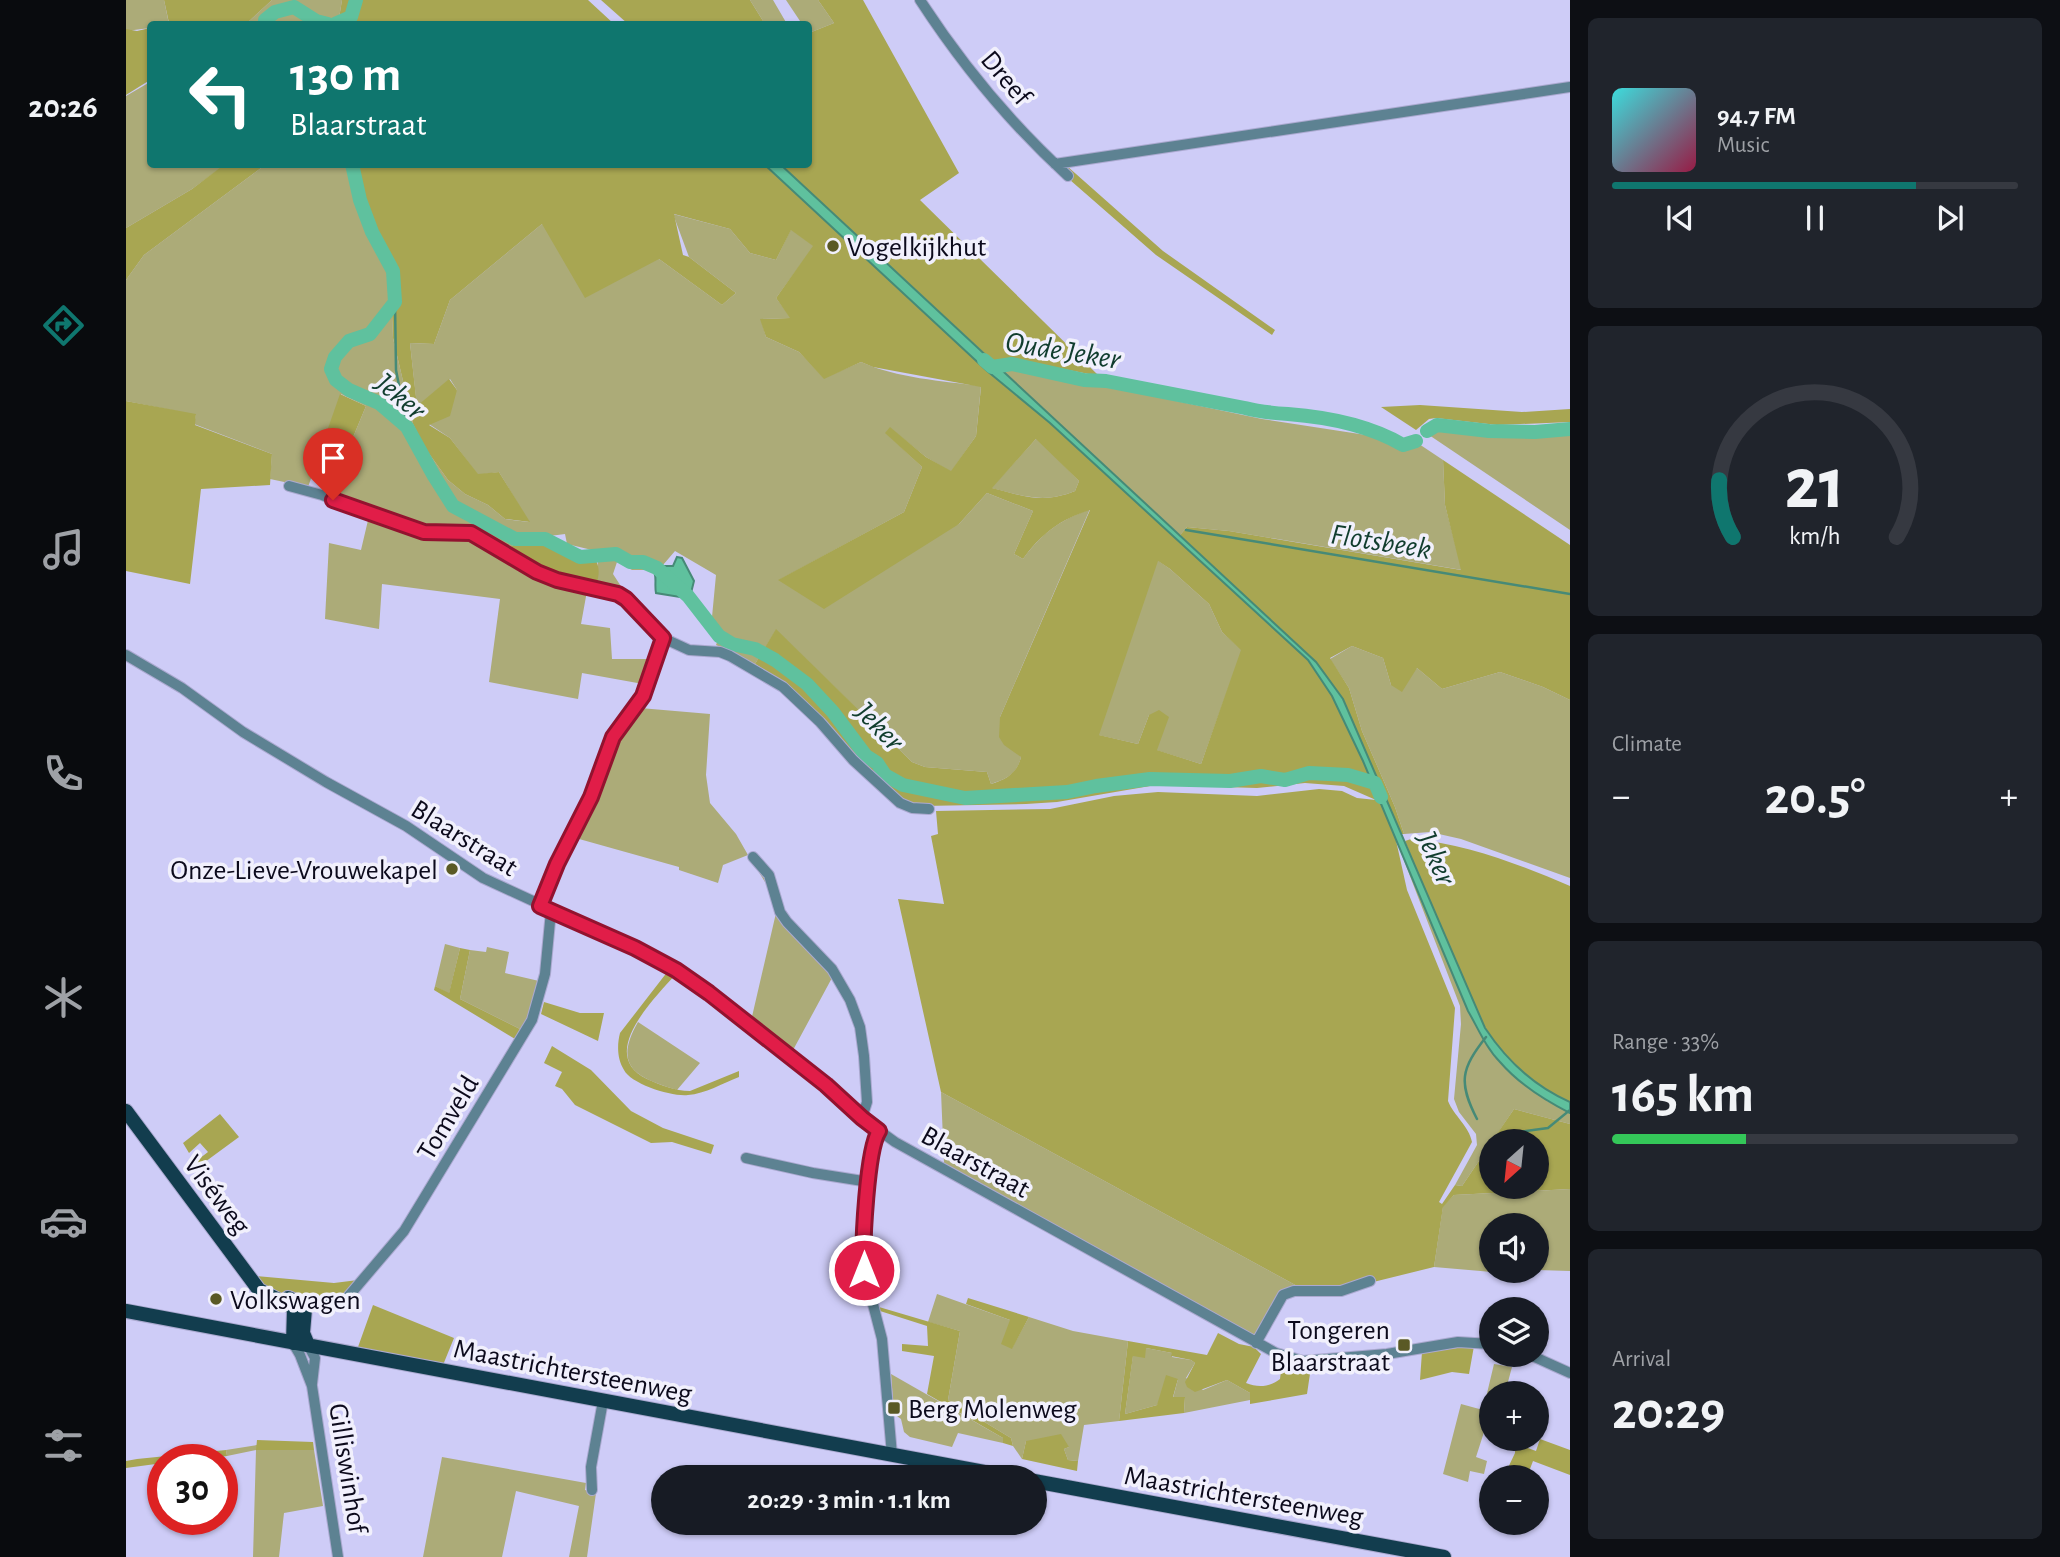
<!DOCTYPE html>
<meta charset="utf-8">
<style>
:root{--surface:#171b24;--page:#20242c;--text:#f1f3f6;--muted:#9ea1a6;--line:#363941;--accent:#0f766e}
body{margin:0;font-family:"Alegreya Sans",sans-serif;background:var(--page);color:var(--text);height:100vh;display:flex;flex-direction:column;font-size:26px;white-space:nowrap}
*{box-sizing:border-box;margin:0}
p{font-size:23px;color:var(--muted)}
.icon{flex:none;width:38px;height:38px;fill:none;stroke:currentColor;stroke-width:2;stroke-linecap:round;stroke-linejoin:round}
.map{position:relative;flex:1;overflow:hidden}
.sheet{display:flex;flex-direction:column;gap:18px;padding:18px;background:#0d0f14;width:490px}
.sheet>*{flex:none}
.hud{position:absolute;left:21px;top:21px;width:665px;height:147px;border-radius:7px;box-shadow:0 2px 5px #0004;background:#0f766e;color:#fff;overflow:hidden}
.needle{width:46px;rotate:207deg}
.controls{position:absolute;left:1353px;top:1129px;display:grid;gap:14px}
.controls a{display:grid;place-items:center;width:70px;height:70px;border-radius:50%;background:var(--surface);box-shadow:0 2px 5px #0004;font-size:35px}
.speed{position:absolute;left:21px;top:1444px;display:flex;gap:14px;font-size:35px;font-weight:700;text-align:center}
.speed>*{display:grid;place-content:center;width:91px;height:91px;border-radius:50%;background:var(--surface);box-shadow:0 2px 5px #0004;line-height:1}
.speed .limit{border:10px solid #d22;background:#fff;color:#111}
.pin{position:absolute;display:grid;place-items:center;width:60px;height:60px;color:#fff;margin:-72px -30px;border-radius:50% 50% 50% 0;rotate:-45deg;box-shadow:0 0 7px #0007}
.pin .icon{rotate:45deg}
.me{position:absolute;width:77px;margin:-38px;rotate:0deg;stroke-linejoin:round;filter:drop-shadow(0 0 5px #0008)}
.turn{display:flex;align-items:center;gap:24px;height:147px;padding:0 28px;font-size:32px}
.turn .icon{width:91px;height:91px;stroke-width:2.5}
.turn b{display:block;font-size:49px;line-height:60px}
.big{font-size:52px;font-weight:700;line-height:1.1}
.sheet .card{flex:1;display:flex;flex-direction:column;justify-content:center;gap:10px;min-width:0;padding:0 24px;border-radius:10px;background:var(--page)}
.sheet .dial{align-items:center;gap:0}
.dial svg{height:182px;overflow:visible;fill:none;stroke:var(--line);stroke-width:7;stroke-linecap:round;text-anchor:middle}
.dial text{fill:var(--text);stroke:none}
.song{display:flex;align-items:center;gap:21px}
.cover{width:84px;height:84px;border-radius:10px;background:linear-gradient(135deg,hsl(180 70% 55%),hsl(340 70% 35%))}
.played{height:7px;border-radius:4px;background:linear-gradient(90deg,var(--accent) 75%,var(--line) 75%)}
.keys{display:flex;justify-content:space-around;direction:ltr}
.heat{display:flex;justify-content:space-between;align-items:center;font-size:38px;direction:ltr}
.charge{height:10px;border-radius:5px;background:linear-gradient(90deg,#34c759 33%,var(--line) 0)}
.trip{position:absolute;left:525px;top:1465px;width:396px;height:70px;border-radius:35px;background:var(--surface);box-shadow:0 2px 5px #0004;font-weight:700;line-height:70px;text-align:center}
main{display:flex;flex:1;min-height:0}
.menu{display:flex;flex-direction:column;width:126px;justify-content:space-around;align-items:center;background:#090b0e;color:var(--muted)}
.menu .icon{width:49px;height:49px}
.menu .current{color:var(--accent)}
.menu b{font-size:32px;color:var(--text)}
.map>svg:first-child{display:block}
.green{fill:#acab78}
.forest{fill:#a8a652;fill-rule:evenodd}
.water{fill:#5fc19e;stroke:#468a77;stroke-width:2}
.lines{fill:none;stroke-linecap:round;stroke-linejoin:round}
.stream{stroke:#468a77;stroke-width:2.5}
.river{stroke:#5fc19e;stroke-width:14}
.minor-casing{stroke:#aba9d0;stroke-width:12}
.major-casing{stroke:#aba9d0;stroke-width:16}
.minor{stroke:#5d8292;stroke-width:10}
.major{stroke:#123d4e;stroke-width:14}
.route-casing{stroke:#92132f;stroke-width:18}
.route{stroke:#e11d48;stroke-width:12}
.poi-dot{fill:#5a5925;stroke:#f1f0fc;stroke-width:2.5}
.labels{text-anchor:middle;stroke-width:7;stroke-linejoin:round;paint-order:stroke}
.street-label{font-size:28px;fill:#0c0a1c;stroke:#f1f0fc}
.poi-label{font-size:28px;fill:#0c0a1c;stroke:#f1f0fc;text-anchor:start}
.water-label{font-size:30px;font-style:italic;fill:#113d2e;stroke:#f1f0fc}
</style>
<main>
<nav class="menu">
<b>20:26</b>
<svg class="icon current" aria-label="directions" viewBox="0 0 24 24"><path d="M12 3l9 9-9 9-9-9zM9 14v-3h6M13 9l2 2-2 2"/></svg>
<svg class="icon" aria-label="music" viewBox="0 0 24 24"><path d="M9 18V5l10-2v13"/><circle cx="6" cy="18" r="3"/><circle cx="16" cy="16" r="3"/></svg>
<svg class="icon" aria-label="phone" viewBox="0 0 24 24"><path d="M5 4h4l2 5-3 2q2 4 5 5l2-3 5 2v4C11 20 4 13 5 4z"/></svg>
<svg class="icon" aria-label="climate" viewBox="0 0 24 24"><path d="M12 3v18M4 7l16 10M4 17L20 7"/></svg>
<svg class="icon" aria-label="car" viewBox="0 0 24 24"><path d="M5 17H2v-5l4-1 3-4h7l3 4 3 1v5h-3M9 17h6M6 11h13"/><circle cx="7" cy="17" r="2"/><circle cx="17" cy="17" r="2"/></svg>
<svg class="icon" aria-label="filters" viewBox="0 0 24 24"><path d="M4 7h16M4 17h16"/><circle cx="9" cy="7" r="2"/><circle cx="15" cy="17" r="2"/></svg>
</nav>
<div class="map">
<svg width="1444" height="1557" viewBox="0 0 1444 1557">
<rect width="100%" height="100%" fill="#ceccf7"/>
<!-- green -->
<path class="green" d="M0,0H38L43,24H24V28L0,31Z
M146,0H216L212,24H120Z
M624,0H647L661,24H639Z
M660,0H692L708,23L683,33L682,24H676Z
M24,82V164L99,165L66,189L0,228V96Z
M139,165H224L229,185L264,261L267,338L287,424L299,448L322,480L339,494L362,505L379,519L403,522L373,472L352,475L324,438L303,424L331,390L324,379L291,407L284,343L308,344L324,300L416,224L533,259L596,305L610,293L563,257L547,214L604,229L624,253L650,260L665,229L688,246L650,298L665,318L635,319L640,337L673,352L698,378L735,362C771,378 816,381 855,386L850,436L825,472L800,457L764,428L760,433L796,467L778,512L653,580L833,524L861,493L907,511L888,554L897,559C917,532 933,521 964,509L874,717L895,757C891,774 881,779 865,784L861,772L799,767L786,762L650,630L629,664L590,645L595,632L586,617L590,575L549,551L537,565L528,564L526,568L528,570H506L491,562L487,574L500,594L470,585L472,562L489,560V548L466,550L441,544L439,534C422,537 406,536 389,536L391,542L383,548L352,532L305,529L264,517L204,493L240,406L215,394L182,487L144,479L146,454L68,424L70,415L0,401V280L18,255Z
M875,369H901L957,384L974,385L1136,419L1253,437L1284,449L1293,444L1317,460L1319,505L1336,570L1103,531L1061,527L1054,535Z
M1314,427L1349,432L1399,435L1444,431V530L1303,435Z
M911,438L953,481L949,491C917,504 898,496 865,488Z
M243,516L341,535L461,591L455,624L484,628L486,659H526L517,684L456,673L452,699L363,682L374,599L256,584L253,629L199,619L203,543L235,550Z
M1031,560L1044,569L1083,604L1096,632L1116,650L1075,764L1030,750L1042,717L1023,715L1012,744L972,735Z
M1226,646L1257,658L1265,685L1291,668L1316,689L1374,672L1417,687L1444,700V878L1335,839L1304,832L1278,834L1269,807L1236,731L1223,688L1204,659Z
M514,708L584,714L580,775L584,803L610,834L622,855L642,878L653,914L707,976L666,1052L625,1021L650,913L646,893L622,855L597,865L592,883L553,870V867L446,837L492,737Z
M1272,845L1342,1011L1421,1101L1444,1113V1124L1388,1109L1336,1186L1329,1185L1351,1145L1350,1134L1333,1112L1328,1099L1335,1024L1334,1006Z
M319,944L334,948L323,994L309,986Z
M361,947L383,952L379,973L413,981L409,999L396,1030L334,999L344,950L360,952Z
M512,1022L574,1063L551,1090C511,1078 486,1067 512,1022Z
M815,1092L1173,1287H1165L1129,1337L818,1163Z
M1444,1189V1271L1411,1270L1410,1225H1365V1270L1409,1271L1401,1275L1308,1267L1317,1206L1328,1195Z
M811,1294L884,1320L886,1348L903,1317L947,1331L1002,1341L993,1421L958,1425L952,1461L942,1460L938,1449L943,1447L900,1441L896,1459L887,1446L885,1438L822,1400L834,1331L802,1322Z
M1020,1348L1046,1353V1357L1065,1360L1069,1363L1060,1378L1077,1390L1101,1380L1124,1393V1400L1058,1413L1059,1398H1047L1052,1379L1031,1405L999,1414L1007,1355Z
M1368,1364L1386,1367L1379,1393H1365V1430L1359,1429L1350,1457L1361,1461L1358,1474L1344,1471L1342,1482L1317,1474L1335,1404L1357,1410Z
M765,1374L877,1438V1443L832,1433L826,1447L784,1437L778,1432L775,1419L768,1414Z
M131,1445V1450H188L197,1506L158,1513L153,1557H127L130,1450L101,1456L100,1450Z
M316,1457L460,1483L459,1490L470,1493L461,1557H443L453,1506L390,1491L376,1557H297Z"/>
<!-- forest -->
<path class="forest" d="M38,0H146L120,24H40L43,23Z
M216,0H462L488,24H212Z
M475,0H624L639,24H502Z
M692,0H737L833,173L794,200L973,376L886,359L869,363L655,165L682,164L683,33L708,23Z
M24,28V80L0,95V29L11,31Z
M99,164L139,165L18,255L0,280V228L66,189Z
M224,165H639L860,370L924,423L1182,660L1206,696L1237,761L1269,836L1281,890L1329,1008L1322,1101C1328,1116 1343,1126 1346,1142L1313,1202L1316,1204L1329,1185L1336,1186L1365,1143V1186H1410V1141H1366L1388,1109L1444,1124V1189L1328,1195L1317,1207L1308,1267L1215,1290L1173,1287L815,1092L772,899L818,904L805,836L812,834L810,811L924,809L988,796L1032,792L1131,796L1193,789L1216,791L1231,798L1250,800L1218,786L1179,783L1131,788L1030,785L931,802L900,804L797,806L774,799L655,680L629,664L650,629L786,762L799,767L861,772L865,784C881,779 891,773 895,757L878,745L873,737L874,717L964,510C935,519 915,534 897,559L888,554L907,511L861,493L833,524L698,609L652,580L778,512L796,467L759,433L764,427L800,457L825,471L850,436L855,387L747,367L735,362L698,379L673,352L640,337L634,319L664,318L650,298L687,246L665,230L650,260L624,253L604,229L548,214L557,255L563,257L610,293L596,305L533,259L459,298L416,224L324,300L308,344L284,343L291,406L323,379L331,390L324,416L303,425L324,438L352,474L373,472L404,522L379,519L362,505L339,494L322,480L299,448L287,424L267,338L264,261L229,185ZM910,439L953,481L949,491C917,504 898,496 866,488ZM1032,561L1044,569L1083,604L1096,632L1115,650L1075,764L1031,750L1043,717L1033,710L1023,715L1012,744L973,735Z
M941,166L1037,251L1149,330L1146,335L1030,255L936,173Z
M214,394L240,406L216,464L193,454Z
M0,401L70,414L69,425L146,454L144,485L75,489L64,584L0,571Z
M1294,405L1396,412L1444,409V422L1371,425L1310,418L1303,419L1290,430L1255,407Z
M1317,460L1444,545V700L1417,687L1374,672L1316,689L1291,668L1276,692L1265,685L1257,658L1226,646L1204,658L1223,688L1236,731L1269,807L1278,834H1275L1217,699L1190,662L1054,535L1061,527L1103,531L1335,570L1319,505Z
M406,540L422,544L432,551L445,549L464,552C473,562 475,571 470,585L423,571L383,548L391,542Z
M1285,839C1341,844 1392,864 1444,886V1102C1418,1091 1393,1074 1375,1052C1359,1032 1350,1008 1339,985C1318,938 1299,889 1279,841Z
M334,948L344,950L334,999L396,1030L389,1039L308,990L309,986L323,993Z
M542,971L549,975C527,1000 471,1055 521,1079C535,1085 549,1091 564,1091L613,1071V1077C597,1083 579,1094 562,1095C546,1097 505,1084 498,1070C491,1059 491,1045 494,1033Z
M418,1002L454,1013H478L472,1041L415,1014Z
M426,1046L465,1070L505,1111L537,1128L588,1145L585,1154L546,1142L525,1143L449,1105L436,1089L429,1086L436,1072L418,1063Z
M94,1114L113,1137L68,1170L65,1165L82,1152L74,1143L63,1153L57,1143Z
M130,1276L208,1283L232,1280L219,1294L209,1299L153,1294L136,1284Z
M842,1298L903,1317L886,1349L875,1344L884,1320L840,1304Z
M247,1305L328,1338L317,1365L232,1347Z
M753,1307L834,1331L822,1400L885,1438L887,1446L877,1443V1438L801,1394L808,1356L776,1351V1344L802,1346L801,1326L754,1311Z
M1092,1333L1113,1344L1128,1347L1135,1354L1120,1383C1132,1388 1144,1387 1154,1379L1156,1362L1185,1367L1181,1394L1124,1404V1393L1101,1380L1069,1392L1061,1387L1059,1382L1069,1363L1065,1360L1045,1356L1046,1353L1020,1348L1019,1358L1007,1356L999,1414L1031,1405L1040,1375L1052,1379L1047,1397H1059L1058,1413L993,1421L1002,1341L1081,1355Z
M1348,1346L1343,1374L1326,1372L1294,1380L1296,1352Z
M935,1434L943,1447L938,1449L942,1460L952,1461L951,1471L896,1459L900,1441Z
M1389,1439H1402L1399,1447L1410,1451L1414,1439L1444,1450V1475L1407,1461L1401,1477H1381L1380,1472L1389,1453Z
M131,1440L187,1442L188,1450H130Z
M100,1450L101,1456L72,1460H37V1463L0,1468V1461L11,1459Z"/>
<!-- water -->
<path class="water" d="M639,165H655L1190,662L1217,699L1359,1028C1381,1061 1407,1086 1444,1102V1113C1418,1100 1393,1084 1374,1062C1360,1048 1352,1028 1342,1011L1237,761L1206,696L1182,660L924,423L860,370Z
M551,557L556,558L568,581L565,593L560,598L530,593C528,584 532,574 526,568L528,563L532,566H547Z"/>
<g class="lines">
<!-- stream -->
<path class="stream" d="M224,24L225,17
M269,302L270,370L281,427
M1060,530L1444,594
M1351,1119C1332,1082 1335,1069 1360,1037
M1372,1135L1422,1128L1444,1110"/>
<!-- river -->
<path class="river" d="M139,24V20L149,12L168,7L190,21L202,24
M209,24L225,17L230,0
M226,164L234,200L246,232L267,271L269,302L244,334L223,341L209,357L205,369L210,380L223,390L253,403L281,427L308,476L327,506L389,539H419L454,557L490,554L504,562H517L531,568L562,596L593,636L606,644L629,649L649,660L681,684L707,712L740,756L751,763L759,775L777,785L839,798L941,792L970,786L1024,779L1104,781L1135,776L1159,780L1183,773L1222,775L1249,783L1255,797
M858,360L866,367L886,364L958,380L980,381L1119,408C1134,412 1146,413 1162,414C1201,417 1243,425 1277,445L1290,441
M1301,431L1311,425L1363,431L1409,432L1444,429"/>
<defs>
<path id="minor" d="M794,0C835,63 886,125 942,176
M929,164L1444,87
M163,486L196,495L270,524L298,532L346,533L411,572L431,580L492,594L500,599L537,638L563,650L594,652L604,656L657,687L694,722L727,760L774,803L786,808L803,809
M0,655L56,688L117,732L200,782L280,826L357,878L509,948L550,970L583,993L700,1085L736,1118L769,1142L1150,1353L1177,1361L1261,1354L1332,1342L1365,1344
M627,857L643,875L654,912L661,922L706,969L724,1000L734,1027L738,1056L741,1102L736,1118
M414,906L431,864L465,797L487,737L517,696L537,638
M753,1131L748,1139L737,1252L738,1270L756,1339L766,1455
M620,1158L687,1173L743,1182
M170,1306L178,1300L208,1304L221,1298L278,1231L406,1020L419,974L425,911
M167,1343L174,1355L186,1386L212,1557
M1130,1343L1157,1295L1168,1291H1215L1244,1281
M182,1345L189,1358L186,1384
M1402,1354L1444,1373
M466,1490L465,1467L477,1401"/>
<path id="major" d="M0,1111L133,1290L168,1308L167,1343
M162,1298L174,1303L179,1309L177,1333L182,1345
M0,1311L885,1477
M908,1481L1318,1557"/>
</defs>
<!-- minor casing -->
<use href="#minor" class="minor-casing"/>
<!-- major casing -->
<use href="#major" class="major-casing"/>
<!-- minor -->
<use href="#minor" class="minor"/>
<!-- major -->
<use href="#major" class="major"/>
</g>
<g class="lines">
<defs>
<path id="route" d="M207,500L298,532L345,533L411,572L431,580L492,594L500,599L537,638L517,696L487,737L465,797L431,864L414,906L509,948L550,970L583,993L700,1085L736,1118L753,1131C741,1149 736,1245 738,1270"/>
</defs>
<!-- route casing -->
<use href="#route" class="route-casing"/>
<!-- route -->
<use href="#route" class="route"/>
</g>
<!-- markers -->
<g class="poi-dot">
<circle cx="707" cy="246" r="7"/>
<circle cx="326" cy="869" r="7"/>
<circle cx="90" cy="1299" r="7"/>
<rect x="1271" y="1338" width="14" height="14" rx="3.5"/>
<rect x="761" y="1401" width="14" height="14" rx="3.5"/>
</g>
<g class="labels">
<!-- street labels -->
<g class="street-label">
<text transform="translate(881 77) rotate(50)" y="10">Dreef</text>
<text transform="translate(339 837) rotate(32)" y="10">Blaarstraat</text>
<text transform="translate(321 1117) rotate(-59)" y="10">Tomveld</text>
<text transform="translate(850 1161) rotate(29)" y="10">Blaarstraat</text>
<text transform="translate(92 1194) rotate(53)" y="10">Viséweg</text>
<text transform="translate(447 1370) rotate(11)" y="10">Maastrichtersteenweg</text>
<text transform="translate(223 1468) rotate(81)" y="10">Gilliswinhof</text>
<text transform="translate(1118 1495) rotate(10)" y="10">Maastrichtersteenweg</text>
</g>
<!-- poi labels -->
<g class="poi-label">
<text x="721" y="256">Vogelkijkhut</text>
<text x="312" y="879" text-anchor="end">Onze-Lieve-Vrouwekapel</text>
<text x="104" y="1309">Volkswagen</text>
<text x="1264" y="1339" text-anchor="end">Tongeren<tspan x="1264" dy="32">Blaarstraat</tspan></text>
<text x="782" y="1418">Berg Molenweg</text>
</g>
<!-- water labels -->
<g class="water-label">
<text transform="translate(937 350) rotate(9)" y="10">Oude Jeker</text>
<text transform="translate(275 396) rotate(40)" y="10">Jeker</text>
<text transform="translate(1255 541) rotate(9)" y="10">Flotsbeek</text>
<text transform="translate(754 726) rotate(46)" y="10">Jeker</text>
<text transform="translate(1311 858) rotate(66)" y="10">Jeker</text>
</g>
</g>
</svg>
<div class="controls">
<a><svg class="needle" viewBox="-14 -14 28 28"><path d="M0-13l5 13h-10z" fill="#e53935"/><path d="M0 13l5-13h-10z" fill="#9ea1a6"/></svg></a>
<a><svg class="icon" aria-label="sound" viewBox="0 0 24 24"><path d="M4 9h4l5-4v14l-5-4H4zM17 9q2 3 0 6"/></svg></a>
<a><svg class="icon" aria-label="layers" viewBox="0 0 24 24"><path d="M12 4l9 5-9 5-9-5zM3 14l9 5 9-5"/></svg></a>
<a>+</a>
<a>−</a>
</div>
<div class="speed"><div class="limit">30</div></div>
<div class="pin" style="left:207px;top:500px;background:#d93025"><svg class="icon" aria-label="arrive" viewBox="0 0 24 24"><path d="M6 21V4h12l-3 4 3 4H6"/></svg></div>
<svg class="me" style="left:738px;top:1270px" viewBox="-20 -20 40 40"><circle r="17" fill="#e11d48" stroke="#fff" stroke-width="3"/><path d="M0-11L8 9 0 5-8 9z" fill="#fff"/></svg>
<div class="trip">20:29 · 3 min · 1.1 km</div>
<div class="hud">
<div class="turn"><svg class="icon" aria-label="left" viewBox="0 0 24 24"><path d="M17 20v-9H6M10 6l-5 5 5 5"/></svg><div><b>130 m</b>Blaarstraat</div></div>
</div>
</div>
<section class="sheet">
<div class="card">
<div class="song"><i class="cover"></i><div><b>94.7 FM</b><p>Music</p></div></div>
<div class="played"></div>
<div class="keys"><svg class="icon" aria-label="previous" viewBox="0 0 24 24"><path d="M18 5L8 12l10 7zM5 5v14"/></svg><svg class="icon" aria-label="pause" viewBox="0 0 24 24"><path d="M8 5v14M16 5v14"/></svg><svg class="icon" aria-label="next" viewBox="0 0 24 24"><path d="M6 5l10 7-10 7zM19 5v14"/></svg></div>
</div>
<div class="card dial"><svg viewBox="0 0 100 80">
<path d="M14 69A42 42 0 1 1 86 69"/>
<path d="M14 69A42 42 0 0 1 8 44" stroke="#0f766e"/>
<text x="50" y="56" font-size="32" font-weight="700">21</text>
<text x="50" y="72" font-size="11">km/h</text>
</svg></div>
<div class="card"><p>Climate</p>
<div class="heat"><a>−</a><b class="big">20.5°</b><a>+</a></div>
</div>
<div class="card"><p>Range · 33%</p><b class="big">165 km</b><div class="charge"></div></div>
<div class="card"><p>Arrival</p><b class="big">20:29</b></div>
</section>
</main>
